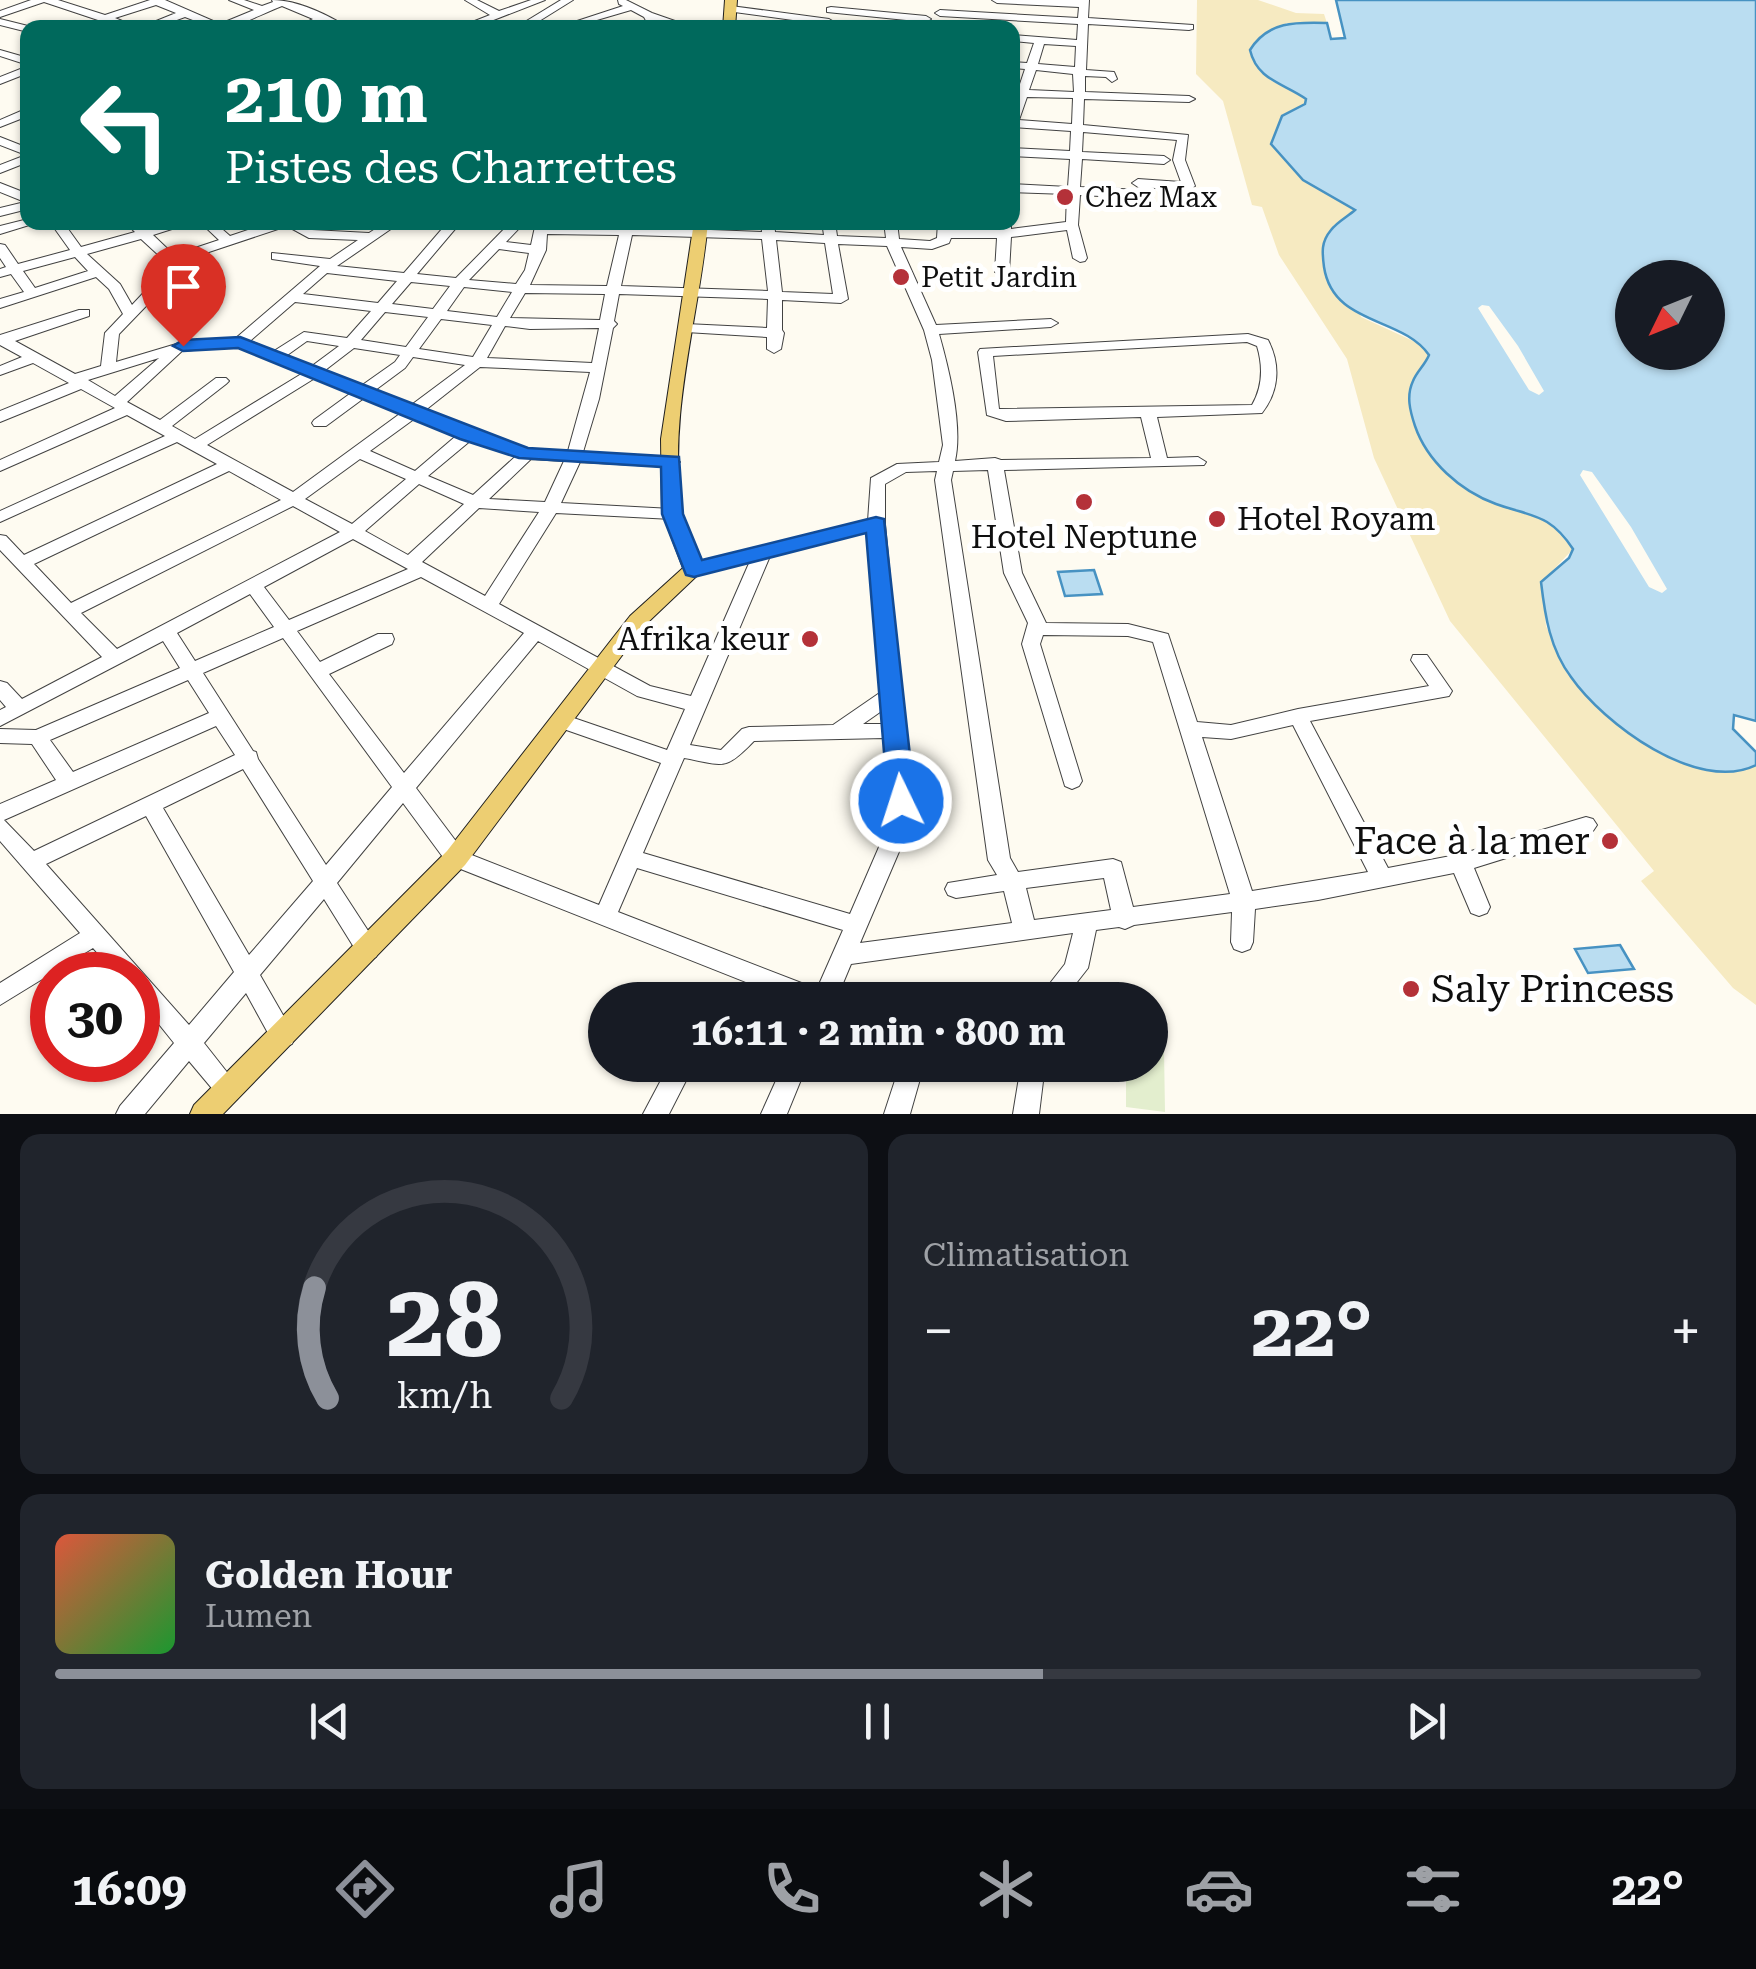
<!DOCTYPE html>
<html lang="fr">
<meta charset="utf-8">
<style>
:root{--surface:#171b24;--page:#20242c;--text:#f1f3f6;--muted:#9ea1a6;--line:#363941;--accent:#8c9099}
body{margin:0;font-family:"Roboto Serif",serif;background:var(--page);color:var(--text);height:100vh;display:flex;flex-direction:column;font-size:38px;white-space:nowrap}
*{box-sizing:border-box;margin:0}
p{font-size:32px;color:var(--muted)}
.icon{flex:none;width:55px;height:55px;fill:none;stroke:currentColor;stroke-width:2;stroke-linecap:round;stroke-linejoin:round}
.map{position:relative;height:1114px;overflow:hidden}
.panel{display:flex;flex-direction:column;gap:20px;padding:20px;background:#0d0f14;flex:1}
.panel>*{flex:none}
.banner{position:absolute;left:20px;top:20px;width:1000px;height:210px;border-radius:20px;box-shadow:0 2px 8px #0004;background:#00695c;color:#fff;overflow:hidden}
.needle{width:65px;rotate:227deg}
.tools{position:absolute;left:1615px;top:260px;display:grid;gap:20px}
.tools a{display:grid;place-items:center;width:110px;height:110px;border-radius:50%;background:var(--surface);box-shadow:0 2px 8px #0004;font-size:50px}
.speed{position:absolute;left:30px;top:952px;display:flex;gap:20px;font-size:50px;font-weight:700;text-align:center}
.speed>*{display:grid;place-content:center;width:130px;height:130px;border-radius:50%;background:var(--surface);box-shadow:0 2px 8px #0004;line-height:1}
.speed .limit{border:15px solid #d22;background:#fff;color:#111}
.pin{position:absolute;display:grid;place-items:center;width:85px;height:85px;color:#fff;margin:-102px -42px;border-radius:50% 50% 50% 0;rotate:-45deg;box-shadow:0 0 10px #0007}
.pin .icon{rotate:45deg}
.me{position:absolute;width:110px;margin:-55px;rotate:356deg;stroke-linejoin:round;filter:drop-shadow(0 0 8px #0008)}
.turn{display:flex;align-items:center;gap:35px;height:210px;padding:0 40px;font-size:45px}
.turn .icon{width:130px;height:130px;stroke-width:2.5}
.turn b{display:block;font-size:70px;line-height:85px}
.big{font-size:75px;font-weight:700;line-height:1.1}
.panel .widget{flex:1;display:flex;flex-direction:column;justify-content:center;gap:15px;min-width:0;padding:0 35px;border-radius:20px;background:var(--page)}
.panel .dial{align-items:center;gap:0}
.dial svg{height:260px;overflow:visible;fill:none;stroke:var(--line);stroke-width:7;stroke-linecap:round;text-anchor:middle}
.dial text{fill:var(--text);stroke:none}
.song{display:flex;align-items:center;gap:30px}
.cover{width:120px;height:120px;border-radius:15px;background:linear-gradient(135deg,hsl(10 70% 55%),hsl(130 70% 35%))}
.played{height:10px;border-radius:5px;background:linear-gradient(90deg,var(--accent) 60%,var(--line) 60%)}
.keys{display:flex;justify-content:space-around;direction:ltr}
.heat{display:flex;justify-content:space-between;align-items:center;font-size:55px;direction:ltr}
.panel .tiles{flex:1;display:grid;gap:20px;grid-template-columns:1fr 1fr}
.widget:last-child{grid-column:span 2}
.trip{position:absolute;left:588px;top:982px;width:580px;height:100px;border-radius:50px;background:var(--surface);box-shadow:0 2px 8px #0004;font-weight:700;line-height:100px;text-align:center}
.tab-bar{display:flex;height:160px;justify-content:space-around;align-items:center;background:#090b0e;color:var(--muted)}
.tab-bar .icon{width:70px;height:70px}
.tab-bar .current{color:var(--accent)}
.tab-bar b{font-size:45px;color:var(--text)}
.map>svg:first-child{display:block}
.sand{fill:#f6eac1}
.pitch{fill:#e3eece}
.water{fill:#baddf1;stroke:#4792c2;stroke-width:2.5;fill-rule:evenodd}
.pier{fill:#fefbf1}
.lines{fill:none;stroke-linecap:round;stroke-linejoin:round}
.minor-casing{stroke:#424242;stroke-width:2}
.major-casing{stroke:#202020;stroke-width:2}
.minor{fill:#fff;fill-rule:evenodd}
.major{fill:#edce72;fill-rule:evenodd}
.route{fill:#1a73e8;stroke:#114b97;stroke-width:2.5}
.poi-dot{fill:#b43139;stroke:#fff;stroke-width:4}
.labels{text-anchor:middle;stroke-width:10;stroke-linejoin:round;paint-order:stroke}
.far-poi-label{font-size:28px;fill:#0f0f0f;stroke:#fff;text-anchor:start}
.poi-label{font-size:32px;fill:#0f0f0f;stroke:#fff;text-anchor:start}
.near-poi-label{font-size:38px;fill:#0f0f0f;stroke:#fff;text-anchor:end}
</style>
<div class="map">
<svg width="1756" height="1114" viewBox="0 0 1756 1114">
<rect width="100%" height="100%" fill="#fefbf1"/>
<!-- sand -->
<path class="sand" d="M1197,0H1258L1296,13L1324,14L1327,23H1286L1270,80L1306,99L1303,180L1355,210L1333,226L1361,317L1422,345L1429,355L1413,379L1496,504L1546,519L1573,549L1542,582L1546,626L1568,675L1747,769L1756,765V1005L1733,988L1641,881L1654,871L1450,621L1374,458L1347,359L1279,255L1262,207L1252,205L1223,101L1196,74Z"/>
<!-- pitch -->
<path class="pitch" d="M1150,1049L1164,1050L1165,1112L1126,1107V1065H1150Z"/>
<!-- water -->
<path class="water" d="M1336,0H1756V721L1734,715L1733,729L1756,752V765C1697,794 1603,723 1571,677C1550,649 1545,616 1541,582L1569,558L1573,549C1549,513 1532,517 1496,504C1460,491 1427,461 1415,426C1410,411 1406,396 1413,381C1417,371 1425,365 1429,355C1402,316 1333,326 1324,267C1322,252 1321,242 1331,230C1337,222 1347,217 1355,210L1303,180L1271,144L1282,116L1305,104L1306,99C1283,83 1257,80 1250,50C1268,21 1296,22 1327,23L1331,39L1345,38ZM1632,278H1708V352H1632Z
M1094,570L1102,594L1065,596L1058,572Z
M1620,945L1634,969L1588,973L1575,949Z"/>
<!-- pier -->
<path class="pier" d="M1482,305L1489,306L1518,346L1544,391L1539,395L1529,390L1478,308Z
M1583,470L1592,472L1631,527L1667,589L1662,593L1649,587L1580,475Z"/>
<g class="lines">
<defs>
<path id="minor" d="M31,0H58L105,15L150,0H165L220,24L254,10L229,0H244L262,6L273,2L272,0C298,0 328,15 349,28H334L322,23L311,28H296L313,19L282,6C239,23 231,36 185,17L155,28H139L176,13L156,5L115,18L139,28H122L44,2L0,17V11Z
M465,0H477L499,11L531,0H545L473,28H457L490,15Z
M561,0H573L528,28H515Z
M618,0H626L652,13L695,28H678L656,21L660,28H650L644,17L631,10L573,27L568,24L623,6L619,4Z
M992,0H1089L1088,18L1193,25V29L1189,30L1088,24L1086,70L1114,72L1117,79L1112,82L1106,77L1085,76V92L1189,96L1195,99L1189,102L1084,99L1083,125L1188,135L1185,160L1195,186L1189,190L1138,187L1132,183L1138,179L1181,182L1173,160L1177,140L1083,132L1082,152L1164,156L1170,160L1164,164L1082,159L1080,187L1141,190L1147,194L1141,198L1080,195L1078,225L1087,258L1085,261L1080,262L1073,258L1067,230L1011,237L1009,272L1002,276L995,272L997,238H951L949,243L932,249L901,247L936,325L1051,319L1058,323L1051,327L939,334C949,369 963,426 955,461L995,458L1001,460L1151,458L1141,417L1006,421L987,415L978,352L980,349L1248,334L1268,340C1281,365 1279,391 1262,413L1157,417L1167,458L1198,457L1206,462L1204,465L1004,470L1022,573L1046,623L1128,624L1168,634L1197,722L1231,725L1298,709L1429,686L1411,660L1413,655H1427L1452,691L1449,696L1310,721L1388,868L1461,854L1586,817L1593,819L1597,825L1593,831L1474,868L1490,907L1487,913L1479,916L1471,913L1454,873L1318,900L1255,909L1253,942L1250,949L1242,952L1234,949L1231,942L1232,912L1134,925L1125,929L1119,927L1096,930L1088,968L1063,1000H1037L1065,964L1073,933L851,964L836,1000H791L448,864L403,803L337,883L376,943L379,950L376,957L368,960L360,957L324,899L260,975L295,1036L292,1044L283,1047L274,1044L246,993L204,1043L241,1090L238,1098L229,1101L220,1098L189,1061L145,1114H116L120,1106L174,1043L138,998V975H117L93,948L0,1005V983L80,933L0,841V804L56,780L32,744L0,743V729L36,730L180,668L163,641L0,726V710L6,707L0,700V681L7,683L22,699L102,657L0,550V535L6,536L24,555L217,464L177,442L0,522V511L165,436L127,415L0,471V460L115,408L81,389L0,422V411L69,383L33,363L0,375V366L22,357L0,345V335L79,310H89V316L15,341L75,374L101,366L105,333L123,314L109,289L96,277L0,308V299L24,292L11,274L0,277V269L6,267L0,258V244L5,245L18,264L70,250L50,222H63L81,247L135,232L125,222H139L146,229L171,222H194L153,235L174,255L219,240L200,222H214L230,236L272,222H300L312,230L369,233L386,222H401L337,266L404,273L448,222H461L417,274L456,278L511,222H525L506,242L531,245L536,222H549V226L621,227L623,222H635L634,227L762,232L761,222H774L775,232L824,235L822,222H835L837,236L886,238L884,222H897L899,239L930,241L937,238L938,222H950L951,230H998L999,222H1011V229L1066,222L1067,194L1012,192V184L1068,187L1070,159L1012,156V148L1070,151L1071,131L1012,127V106L1016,96H1012V90H1018L1025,69L1012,68V62L1027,63L1034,43L1012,41V35L1077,40L1078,24L940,16L935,13L940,10L1078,18L1079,7L997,3ZM1044,44L1076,46L1075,67L1038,64ZM1036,70L1073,74L1074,92L1029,90ZM1027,97L1073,98L1072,124L1019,120ZM287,226L309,238L358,240L330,259L272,253V259L320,266L236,338L183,342L116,362L119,334L178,273L179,262ZM547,234L619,235L607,286L530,285L546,250ZM632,235L762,239L768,291L621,286ZM141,239L165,261L166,269L132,305L120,284L87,254ZM776,240L825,243L833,294L782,292ZM838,244L887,246L924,330L932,360L943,445L939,462L897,464L871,478L868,521L688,565L685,569L694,575L750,561L691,696L650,686L499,604L556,513L672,519L680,514L672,509L561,503L580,462L672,467L680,462L672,457L583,452L599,399L613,328L617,324L614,321L619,294L768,299L767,328L686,324L679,328L686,332L767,337V349L774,353L781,349L784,333L782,330V300L841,303L848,299ZM499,249L529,253L525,270L516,284L469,280ZM75,257L88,271L35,288L23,271ZM327,273L397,281L378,303L303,294ZM411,282L450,286L433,309L392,304ZM464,287L512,292L497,317L447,311ZM525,293L605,294L600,320L510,318ZM295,302L371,311L347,338L304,332L274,351L250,341ZM385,312L428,317L406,347L361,340ZM441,319L492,325L473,357L419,349ZM505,326L530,329L599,328L592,363L487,358ZM307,341L339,346L312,366L286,356ZM1247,342L1257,346C1263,366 1263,386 1252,405L999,409L993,356ZM238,346L303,373L195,439L172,426L226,384L229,381L226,378H216L160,420L127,402L182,351ZM354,348L400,355L395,362L361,386L324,371ZM413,357L465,365L410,406L374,391L405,368ZM159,358L115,396L88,380ZM480,367L590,372L568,451L528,449L473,432L423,412ZM315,378L351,393L314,420L312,423L314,426H326L364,398L401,413L293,492L207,445ZM414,419L456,436L415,471L370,451ZM470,441L516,456L473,495L428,476ZM360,459L406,479L352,524L305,499ZM531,459L564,461L545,502L489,499ZM988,470L1004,573L1028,623L1022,644L1065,786L1072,789L1079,786L1082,781L1040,644L1043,635L1128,636L1153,642L1230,894L1133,907L1121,862L1113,859L1018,872L1010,858L951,480L953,471ZM229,471L281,500L71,603L34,564ZM937,471L935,480L988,860L997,875L948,883L945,889L948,895L956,898L1004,891L1012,923L860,943L901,847L911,801L885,524V484L906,472ZM419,484L464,504L408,555L365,531ZM293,506L340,532L117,649L81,613ZM479,508L539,512L485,596L422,562ZM868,531L881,692L833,725L749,727L742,729L721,750L690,745L770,556ZM353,539L408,569L289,620L264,587ZM421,577L524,633L404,773L329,674L392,644L394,639L392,634H378L320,662L297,631ZM250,594L274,627L195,661L177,633ZM283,638L392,787L326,865L258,759L256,752L253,751L203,673ZM538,641L637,696L685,709L667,750L562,714L555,716L552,721L555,726L661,763L599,905L464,852L416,788ZM188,680L209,713L73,772L50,740ZM883,710L884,724H863ZM1293,725L1368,872L1252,891L1202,737L1231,739ZM216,726L235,755L34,851L4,820ZM885,738L891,801L879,847L850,914L643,853L684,758C724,765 724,772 754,741ZM243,769L313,881L249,955L163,808ZM146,816L234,972L189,1025L46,864ZM637,868L843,930L817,989L618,912ZM1104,878L1111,910L1034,920L1026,888Z
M731,6L829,19L834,22L829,25L727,11L726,9Z
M831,7L926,16L931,19L926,22L827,12V8Z
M0,19L32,27V28H28V32L0,25Z
M0,50L28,58V65L0,56Z
M28,66V73L0,84V77Z
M28,108V116L0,127V120Z
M0,137L28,148V162L0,173V165L26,155L0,145Z
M0,183L28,194V209L0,216V208L25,202L0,192Z
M28,219V222H39L0,234V226Z
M669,1065H694L669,1114H643Z
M783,1065H807L787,1114H761Z
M900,1065H924L910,1114H884Z
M1021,1065H1045L1039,1114H1013Z"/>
<path id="major" d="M725,0H737L735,28H723Z
M694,222H708C699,318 667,416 682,512C685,532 697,550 704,569L644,626L465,865L223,1114H190L194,1105L447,851L630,616L683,568L662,512L661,439Z"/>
</defs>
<!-- minor casing -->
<use href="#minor" class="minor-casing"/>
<!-- major casing -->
<use href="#major" class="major-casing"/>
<!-- minor -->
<use href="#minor" class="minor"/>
<!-- major -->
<use href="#major" class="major"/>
</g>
<!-- route -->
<path class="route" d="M240,337L528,448L679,457L683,514L702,560L876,517L884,519L915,801L911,808H892L888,801L866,533L694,577L686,575L662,514L661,467L519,458L460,439L238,348L183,351L173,346L183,340Z"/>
<!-- markers -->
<g class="poi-dot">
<circle cx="1065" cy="197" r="10"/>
<circle cx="901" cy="277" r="10"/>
<circle cx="1084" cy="502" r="10"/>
<circle cx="1217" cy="519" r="10"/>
<circle cx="810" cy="639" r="10"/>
<circle cx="1610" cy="841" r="10"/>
<circle cx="1411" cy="989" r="10"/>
</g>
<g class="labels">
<!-- far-poi labels -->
<g class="far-poi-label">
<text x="1085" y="207">Chez Max</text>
<text x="921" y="287">Petit Jardin</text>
</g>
<!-- poi labels -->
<g class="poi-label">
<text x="1237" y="530">Hotel Royam</text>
<text x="1084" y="548" text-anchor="middle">Hotel Neptune</text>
<text x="790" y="650" text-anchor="end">Afrika keur</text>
</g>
<!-- near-poi labels -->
<g class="near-poi-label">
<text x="1590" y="854">Face à la mer</text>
<text x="1431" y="1002" text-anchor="start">Saly Princess</text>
</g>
</g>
</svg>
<div class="tools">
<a><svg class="needle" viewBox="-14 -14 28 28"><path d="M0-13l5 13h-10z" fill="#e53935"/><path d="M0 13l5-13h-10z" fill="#9ea1a6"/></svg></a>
</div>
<div class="speed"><div class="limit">30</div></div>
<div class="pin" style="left:183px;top:346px;background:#d93025"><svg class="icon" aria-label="arrive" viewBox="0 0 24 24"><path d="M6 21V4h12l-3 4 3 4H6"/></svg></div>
<svg class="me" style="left:901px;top:801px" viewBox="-20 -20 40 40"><circle r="17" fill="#1a73e8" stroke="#fff" stroke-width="3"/><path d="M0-11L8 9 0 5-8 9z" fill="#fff"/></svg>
<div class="trip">16:11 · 2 min · 800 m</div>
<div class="banner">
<div class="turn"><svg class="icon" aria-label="left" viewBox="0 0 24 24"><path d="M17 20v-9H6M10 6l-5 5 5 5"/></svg><div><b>210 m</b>Pistes des Charrettes</div></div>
</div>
</div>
<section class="panel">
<div class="tiles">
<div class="widget dial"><svg viewBox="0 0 100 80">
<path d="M14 69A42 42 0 1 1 86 69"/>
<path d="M14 69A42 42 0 0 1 10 35" stroke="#8c9099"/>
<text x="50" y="56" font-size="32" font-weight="700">28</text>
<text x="50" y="72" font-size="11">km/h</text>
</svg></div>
<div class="widget"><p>Climatisation</p>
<div class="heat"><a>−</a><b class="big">22°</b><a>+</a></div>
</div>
<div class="widget">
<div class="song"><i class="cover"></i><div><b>Golden Hour</b><p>Lumen</p></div></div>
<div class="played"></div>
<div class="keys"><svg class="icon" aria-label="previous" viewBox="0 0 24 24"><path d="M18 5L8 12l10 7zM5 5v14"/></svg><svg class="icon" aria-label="pause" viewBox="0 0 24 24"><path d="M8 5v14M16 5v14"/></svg><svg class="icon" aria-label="next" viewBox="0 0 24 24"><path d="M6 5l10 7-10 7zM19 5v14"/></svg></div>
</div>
</div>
</section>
<nav class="tab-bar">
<b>16:09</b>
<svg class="icon current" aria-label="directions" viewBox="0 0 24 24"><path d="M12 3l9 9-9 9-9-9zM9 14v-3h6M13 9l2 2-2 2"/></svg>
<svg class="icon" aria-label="music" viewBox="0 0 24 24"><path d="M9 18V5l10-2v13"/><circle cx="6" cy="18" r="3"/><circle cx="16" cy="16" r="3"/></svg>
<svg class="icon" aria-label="phone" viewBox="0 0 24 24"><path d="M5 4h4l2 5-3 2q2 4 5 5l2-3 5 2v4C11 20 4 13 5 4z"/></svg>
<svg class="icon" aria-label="climate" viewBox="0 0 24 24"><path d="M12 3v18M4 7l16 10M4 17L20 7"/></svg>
<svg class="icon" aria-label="car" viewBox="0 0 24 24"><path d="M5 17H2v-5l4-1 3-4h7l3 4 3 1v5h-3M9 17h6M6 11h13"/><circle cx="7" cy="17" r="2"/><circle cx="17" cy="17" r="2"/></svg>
<svg class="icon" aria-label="filters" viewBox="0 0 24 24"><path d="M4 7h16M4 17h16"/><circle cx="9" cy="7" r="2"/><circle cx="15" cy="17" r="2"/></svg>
<b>22°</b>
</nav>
